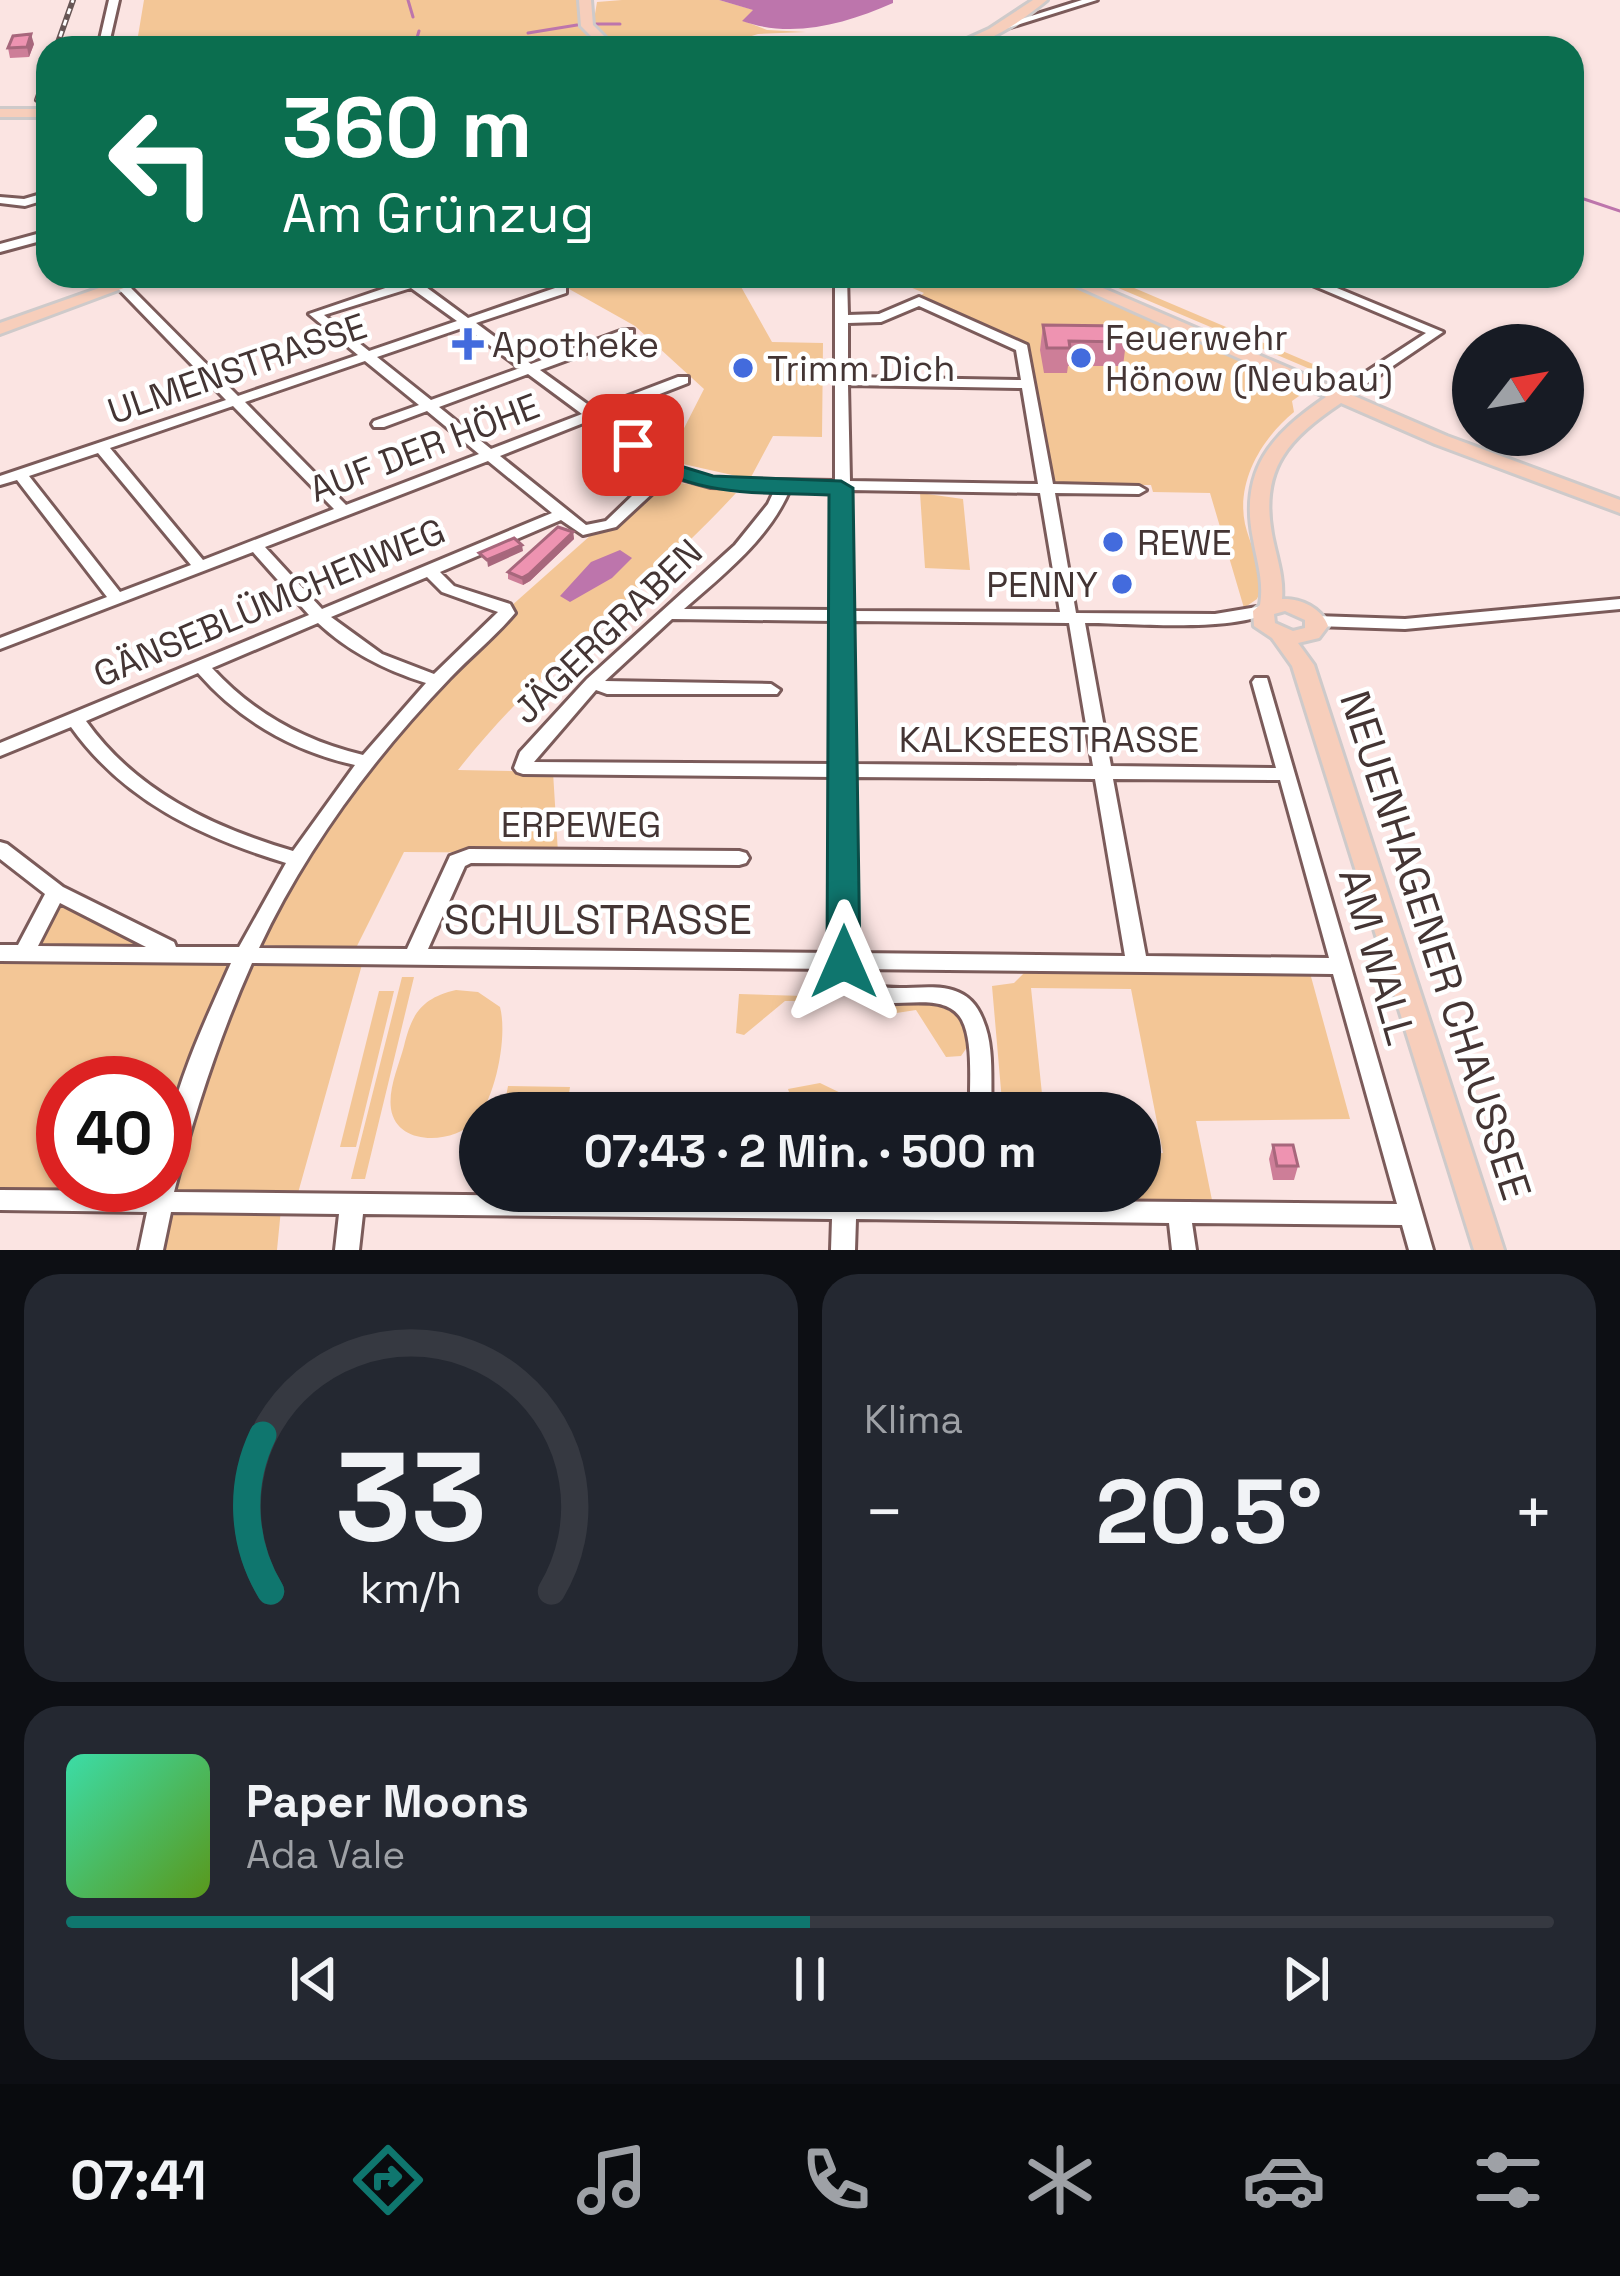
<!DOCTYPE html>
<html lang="de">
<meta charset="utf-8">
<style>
:root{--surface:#171b24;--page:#242831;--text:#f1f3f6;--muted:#9ea1a6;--line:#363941;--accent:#0f766e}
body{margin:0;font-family:"Space Grotesk",sans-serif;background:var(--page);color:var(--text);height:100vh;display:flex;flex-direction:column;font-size:45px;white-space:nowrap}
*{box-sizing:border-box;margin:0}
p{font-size:39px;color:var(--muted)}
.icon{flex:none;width:66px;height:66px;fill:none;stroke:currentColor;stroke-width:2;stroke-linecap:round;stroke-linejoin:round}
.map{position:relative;height:1250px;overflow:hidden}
.panel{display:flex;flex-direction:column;gap:24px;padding:24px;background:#0d0f14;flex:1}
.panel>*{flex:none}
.guide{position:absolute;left:36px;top:36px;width:1548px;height:252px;border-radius:36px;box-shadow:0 3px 9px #0004;background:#0b6e4f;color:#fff;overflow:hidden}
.needle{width:78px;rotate:59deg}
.controls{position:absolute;left:1452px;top:324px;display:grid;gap:24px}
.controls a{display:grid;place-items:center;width:132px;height:132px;border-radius:50%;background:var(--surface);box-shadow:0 3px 9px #0004;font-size:60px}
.speed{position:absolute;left:36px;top:1056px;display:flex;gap:24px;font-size:60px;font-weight:700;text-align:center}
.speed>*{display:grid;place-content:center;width:156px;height:156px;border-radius:50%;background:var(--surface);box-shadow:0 3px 9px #0004;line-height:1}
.speed .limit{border:18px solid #d22;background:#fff;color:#111}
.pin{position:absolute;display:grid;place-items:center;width:102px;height:102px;color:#fff;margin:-51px;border-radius:24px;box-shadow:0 6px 18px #0006}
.me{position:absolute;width:132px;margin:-66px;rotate:0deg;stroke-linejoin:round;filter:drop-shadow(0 0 9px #0008)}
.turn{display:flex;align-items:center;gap:42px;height:252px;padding:0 48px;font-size:54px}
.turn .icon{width:156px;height:156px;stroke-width:2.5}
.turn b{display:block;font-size:84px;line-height:102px}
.big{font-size:90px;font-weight:700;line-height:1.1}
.panel .widget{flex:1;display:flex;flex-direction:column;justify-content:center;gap:18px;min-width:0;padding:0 42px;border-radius:36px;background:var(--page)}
.panel .dial{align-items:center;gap:0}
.dial svg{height:312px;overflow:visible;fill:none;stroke:var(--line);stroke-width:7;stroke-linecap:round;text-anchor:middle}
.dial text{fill:var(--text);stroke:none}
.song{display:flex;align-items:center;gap:36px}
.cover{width:144px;height:144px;border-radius:18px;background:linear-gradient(135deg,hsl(160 70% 55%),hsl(90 70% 35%))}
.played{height:12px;border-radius:6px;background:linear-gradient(90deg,var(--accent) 50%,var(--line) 50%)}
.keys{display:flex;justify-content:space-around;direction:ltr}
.heat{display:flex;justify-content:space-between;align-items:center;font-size:66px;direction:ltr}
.panel .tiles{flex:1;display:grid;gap:24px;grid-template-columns:1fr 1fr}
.widget:last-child{grid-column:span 2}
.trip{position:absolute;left:459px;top:1092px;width:702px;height:120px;border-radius:60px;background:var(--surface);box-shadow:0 3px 9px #0004;font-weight:700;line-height:120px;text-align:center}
.menu{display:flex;height:192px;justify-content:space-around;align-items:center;background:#090b0e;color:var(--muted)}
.menu .icon{width:84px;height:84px}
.menu .current{color:var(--accent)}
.menu b{font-size:54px;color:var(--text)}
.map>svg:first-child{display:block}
.green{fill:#f3c696;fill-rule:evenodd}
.water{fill:#bd75ac}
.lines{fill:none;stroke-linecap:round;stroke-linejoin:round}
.stream{stroke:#bd75ac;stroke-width:3}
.minor-casing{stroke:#7b5b5a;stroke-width:6}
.major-casing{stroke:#cecaca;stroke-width:6}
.minor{fill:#fff;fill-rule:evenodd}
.major{fill:#f7cebb;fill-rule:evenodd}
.rail-casing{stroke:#675655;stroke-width:6}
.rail{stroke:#fff;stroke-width:3;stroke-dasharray:6;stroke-linecap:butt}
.wall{fill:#cd7e98}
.shaded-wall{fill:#a7677c}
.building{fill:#ee93b1;stroke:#a7677c;stroke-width:3}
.route{fill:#0f766e;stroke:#0a4d48;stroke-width:3}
.poi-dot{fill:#436bdd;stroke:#fff;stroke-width:4.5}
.labels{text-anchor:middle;stroke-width:9;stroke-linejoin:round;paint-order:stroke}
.poi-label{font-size:36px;fill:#443534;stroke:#fff;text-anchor:start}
.street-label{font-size:36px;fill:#443534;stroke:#fff}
.near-street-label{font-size:42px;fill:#443534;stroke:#fff}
</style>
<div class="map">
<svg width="1620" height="1250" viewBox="0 0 1620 1250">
<rect width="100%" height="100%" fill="#fbe4e2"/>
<!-- green -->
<path class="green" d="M144,0H582C576,25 587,33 605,48H528L532,44L503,40L495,48H136Z
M622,0H719L754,10L744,21L767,30L806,32L758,34L714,48H650L640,36L605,38L593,26L597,2Z
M546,276H735L772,342L823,343L822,437L773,436L750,479L683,464L675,459L678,440L704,389L635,326Z
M931,276H1052L1302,385L1298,389L1302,394L1292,401L1294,412C1262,438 1236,481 1245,524C1250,547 1269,577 1257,599L1244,608L1210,493L1153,492L1151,485H1055L1027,348L919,297L924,293L910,287Z
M1090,276H1106L1327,370L1322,374Z
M665,480L736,493C647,590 540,665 458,770L553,772L558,853L404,852L354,952L263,945L261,941L311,851L371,763L510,607L591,535L610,531Z
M920,493L963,499L970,570L925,568Z
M55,900L154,951L35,946Z
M0,960L363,961L298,1193L0,1190ZM63,1083H165V1185H63Z
M1026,971L1310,973L1350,1119L1196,1121L1213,1205L992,1204L991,1191H1140V1154L1163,1153L1131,989L1031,988L1044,1113H1003L992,986L1014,983Z
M402,977H414L365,1179H351Z
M805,987H815V1001H785L744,1035L736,1033L739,994L804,996Z
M456,990L478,992L500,1007C508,1037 495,1100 475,1121C454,1144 397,1147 391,1109C388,1089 399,1065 404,1046C412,1013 422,998 456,990Z
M379,991H394L356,1147H340Z
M887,1003C923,1001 965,1000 968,1046L961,1056L946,1057L916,1010L890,1014Z
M820,1083L849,1097L840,1113H796L788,1089Z
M508,1086L570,1087L566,1113H503Z
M281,1209L277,1250H160L169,1219L180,1211Z"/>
<!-- water -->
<path class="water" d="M719,0H893V3C845,24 793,39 742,21L753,10Z
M620,550L632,558L612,578L570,602L560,596L591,562Z"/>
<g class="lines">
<!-- stream -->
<path class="stream" d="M408,0L413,17
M594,24H620
M528,33L577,25
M414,48L419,31
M1572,195L1620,211"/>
<defs>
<path id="minor" d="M109,0H119L108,48H98Z
M1082,0H1097L1004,29L996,27Z
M48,192V199L25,206L0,203V197L24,199Z
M48,231V239L0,252V244Z
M106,276H119L238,396L358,355L309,314L403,282L397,276H411L468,318L558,287H566V293L476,323L531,364L623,330H633V336L540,370L594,409L678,377H688V383L603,416L673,467L712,479L835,481V276H847L848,315L879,314L919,297L1027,345L1053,484L1139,486L1146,490L1139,494L1055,493L1076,613L1215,614L1263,606L1271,611C1236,633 1130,623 1085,623L1111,766L1276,768L1252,682L1255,678H1267L1433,1250H1409L1402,1225L1192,1223L1196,1250H1172L1169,1223L856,1219L855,1250H831L832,1219L363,1214L359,1250H335L339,1214L171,1212L163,1250H139L147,1212L0,1210V1190L152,1191L154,1185H165C165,1170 163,1153 166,1138C178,1078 206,1019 231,963L0,961V945H18L45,894L0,859V842L7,844L63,887L174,942L176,947H239L286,863C201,837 124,801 71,727L0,756V743L309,615L253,552L0,649V638L107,597L17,480L0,485V476L226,400ZM411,288L457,321L369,351L324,315ZM919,306L1016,350L1021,380L848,377V323L881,322ZM465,327L520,368L431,400L377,357ZM365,361L419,405L374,421L372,424L374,427H384L427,411L479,454L346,505L245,402ZM528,374L582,414L491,449L439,407ZM848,385L1022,388L1038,484L850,481ZM233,406L334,509L203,560L110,448ZM591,420L659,470L606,521L586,525L500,456ZM98,453L191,565L120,592L29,476ZM488,461L552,513L322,609L265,547ZM671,476L711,487L775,489L768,504L735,545L587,679L520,752L514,768L517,772L523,774L835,777V953L428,949L465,866L471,863L739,865L746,863L749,858L746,853L739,851L469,849L450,856L407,949L259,948C306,848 374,757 450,678C471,656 496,636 515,613L510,604L454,586L440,572L561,520L583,535L616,527ZM790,489H835V610L684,609C723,575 770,538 790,489ZM850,490L1040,493L1060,612L851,611ZM427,577L442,592L498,612L434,674L382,654L331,617ZM672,619L835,621V764L534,762L596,690L607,694H777L780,690L771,684L605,681ZM851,621L1069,623L1093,766L853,764ZM318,623C349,652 385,670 426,683L363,755C304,741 253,713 212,668ZM198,673C240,721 293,751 355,765L293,851C212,827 136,791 86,721ZM853,777L1095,779L1125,956L855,953ZM1113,779L1280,780L1329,958L1146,956ZM60,903L146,947L38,946ZM252,963L835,969C850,1035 938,977 962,1020C974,1042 969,1088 970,1113H992C990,1083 995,1048 983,1020C959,956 881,1014 855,969L1333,974L1397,1204L856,1199L857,1191H833V1199L174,1192C194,1114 219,1037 252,963Z
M1291,276H1308L1443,332L1353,393H1343V387L1426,333Z
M1620,599V609L1405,629L1316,626L1308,621L1316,616L1405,619Z"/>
<path id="major" d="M579,0H591L593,25L616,48H603L581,26Z
M1033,0H1047C1019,23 984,48 947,48L989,29Z
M0,109H48V117H0Z
M133,276H156L0,334V323Z
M1054,276H1075L1338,389L1354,386L1357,390L1352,395L1447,436L1620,500V513L1435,444L1341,403C1289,438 1260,468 1272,534C1276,556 1284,576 1282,599C1300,598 1322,608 1328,626L1319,638L1298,643L1314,665L1504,1250H1474L1292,666L1272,638L1254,626L1253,611L1260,605C1264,581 1257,562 1253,539C1239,469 1272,434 1326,397ZM1285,611L1305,620V628L1293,631L1275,623L1274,614Z"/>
</defs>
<!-- minor casing -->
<use href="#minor" class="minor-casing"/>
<!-- major casing -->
<use href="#major" class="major-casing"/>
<!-- minor -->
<use href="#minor" class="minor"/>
<!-- major -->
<use href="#major" class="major"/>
<defs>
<path id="rail" d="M56,48L73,0
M37,100L48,69"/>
</defs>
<!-- rail casing -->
<use href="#rail" class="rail-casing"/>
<!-- rail -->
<use href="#rail" class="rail"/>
</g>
<!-- wall -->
<path class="wall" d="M34,44L29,57L10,58L8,48Z
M1043,325L1126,342L1123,366H1068L1067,373H1044L1040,350Z
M573,532L574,539L530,581L523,585L508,579V572Z
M1273,1145L1298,1166L1294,1180H1273L1269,1159Z"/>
<!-- shaded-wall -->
<path class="shaded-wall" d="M31,34L34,44L29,57L27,47Z
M573,532L574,539L530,581L523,585L522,578Z
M522,545L523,551L488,567L487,560Z"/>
<!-- building -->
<path class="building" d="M31,34L27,47L8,48L13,36Z
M1043,325L1122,326L1126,342L1069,341L1070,348H1047Z
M558,527L573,532L529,574L522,578L508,572Z
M514,538L522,545L487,560L479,553Z
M1273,1145H1293L1298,1166H1277Z"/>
<!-- route -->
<path class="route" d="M633,438L677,465L713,476L841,481L853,488L860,962L856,971L844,975L832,971L827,962L829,495C749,492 692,498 625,450V440Z"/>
<!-- markers -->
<g class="poi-dot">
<path d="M462 326h12v12h12v12h-12v12h-12v-12h-12v-12h12z"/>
<circle cx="1081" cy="358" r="12"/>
<circle cx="743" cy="368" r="12"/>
<circle cx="1113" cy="542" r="12"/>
<circle cx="1122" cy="584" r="12"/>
</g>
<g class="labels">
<!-- poi labels -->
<g class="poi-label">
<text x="1105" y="350">Feuerwehr<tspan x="1105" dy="41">Hönow (Neubau)</tspan></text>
<text x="492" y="357">Apotheke</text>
<text x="767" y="381">Trimm Dich</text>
<text x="1137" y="555">REWE</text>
<text x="1098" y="597" text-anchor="end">PENNY</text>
</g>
<!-- street labels -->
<g class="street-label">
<text transform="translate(237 368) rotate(-19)" y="13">ULMENSTRASSE</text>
<text transform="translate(424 447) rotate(-21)" y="13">AUF DER HÖHE</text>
<text transform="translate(269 602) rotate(-23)" y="13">GÄNSEBLÜMCHENWEG</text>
<text transform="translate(607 631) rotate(-44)" y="13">JÄGERGRABEN</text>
<text x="1049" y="752">KALKSEESTRASSE</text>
<text x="581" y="837">ERPEWEG</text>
</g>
<!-- near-street labels -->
<g class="near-street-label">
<text x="598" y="934">SCHULSTRASSE</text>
<text transform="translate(1436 945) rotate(72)" y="15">NEUENHAGENER CHAUSSEE</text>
<text transform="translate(1378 956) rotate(74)" y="15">AM WALL</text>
</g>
</g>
</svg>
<div class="controls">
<a><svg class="needle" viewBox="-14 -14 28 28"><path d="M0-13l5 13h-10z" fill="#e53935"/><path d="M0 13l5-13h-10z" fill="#9ea1a6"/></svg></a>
</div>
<div class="speed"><div class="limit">40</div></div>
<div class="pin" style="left:633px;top:445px;background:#d93025"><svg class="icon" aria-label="arrive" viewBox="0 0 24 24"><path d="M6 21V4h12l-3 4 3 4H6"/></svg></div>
<svg class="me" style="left:844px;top:962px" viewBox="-20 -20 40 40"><path d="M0-17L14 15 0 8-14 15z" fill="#0f766e" stroke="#fff" stroke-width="4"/></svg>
<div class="trip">07:43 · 2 Min. · 500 m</div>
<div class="guide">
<div class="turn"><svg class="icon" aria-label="left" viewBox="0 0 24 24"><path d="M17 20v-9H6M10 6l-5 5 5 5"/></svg><div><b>360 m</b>Am Grünzug</div></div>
</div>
</div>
<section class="panel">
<div class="tiles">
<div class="widget dial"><svg viewBox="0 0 100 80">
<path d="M14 69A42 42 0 1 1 86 69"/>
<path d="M14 69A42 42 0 0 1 12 29" stroke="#0f766e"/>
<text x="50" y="56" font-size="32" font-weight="700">33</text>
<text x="50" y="72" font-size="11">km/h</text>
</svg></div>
<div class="widget"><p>Klima</p>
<div class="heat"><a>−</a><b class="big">20.5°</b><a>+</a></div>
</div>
<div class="widget">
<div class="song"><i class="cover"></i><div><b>Paper Moons</b><p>Ada Vale</p></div></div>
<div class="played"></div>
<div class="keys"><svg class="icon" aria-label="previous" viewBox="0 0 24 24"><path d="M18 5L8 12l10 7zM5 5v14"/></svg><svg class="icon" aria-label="pause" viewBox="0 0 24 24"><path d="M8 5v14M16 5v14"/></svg><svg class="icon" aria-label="next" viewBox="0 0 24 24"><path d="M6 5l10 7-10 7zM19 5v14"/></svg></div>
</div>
</div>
</section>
<nav class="menu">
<b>07:41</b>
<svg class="icon current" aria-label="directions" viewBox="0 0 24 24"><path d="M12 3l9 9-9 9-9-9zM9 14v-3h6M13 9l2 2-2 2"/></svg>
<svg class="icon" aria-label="music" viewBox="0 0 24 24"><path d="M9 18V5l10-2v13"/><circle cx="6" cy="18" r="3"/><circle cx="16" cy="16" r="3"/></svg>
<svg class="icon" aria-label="phone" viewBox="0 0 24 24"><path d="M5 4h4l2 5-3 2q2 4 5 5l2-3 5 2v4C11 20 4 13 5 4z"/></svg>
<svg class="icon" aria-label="climate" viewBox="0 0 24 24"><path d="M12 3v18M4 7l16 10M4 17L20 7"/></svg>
<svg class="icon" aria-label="car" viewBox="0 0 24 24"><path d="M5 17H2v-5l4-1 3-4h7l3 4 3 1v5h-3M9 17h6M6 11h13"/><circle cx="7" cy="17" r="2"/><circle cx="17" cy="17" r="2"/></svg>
<svg class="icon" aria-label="filters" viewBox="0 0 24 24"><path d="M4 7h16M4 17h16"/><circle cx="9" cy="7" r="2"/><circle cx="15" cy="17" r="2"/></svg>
</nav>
